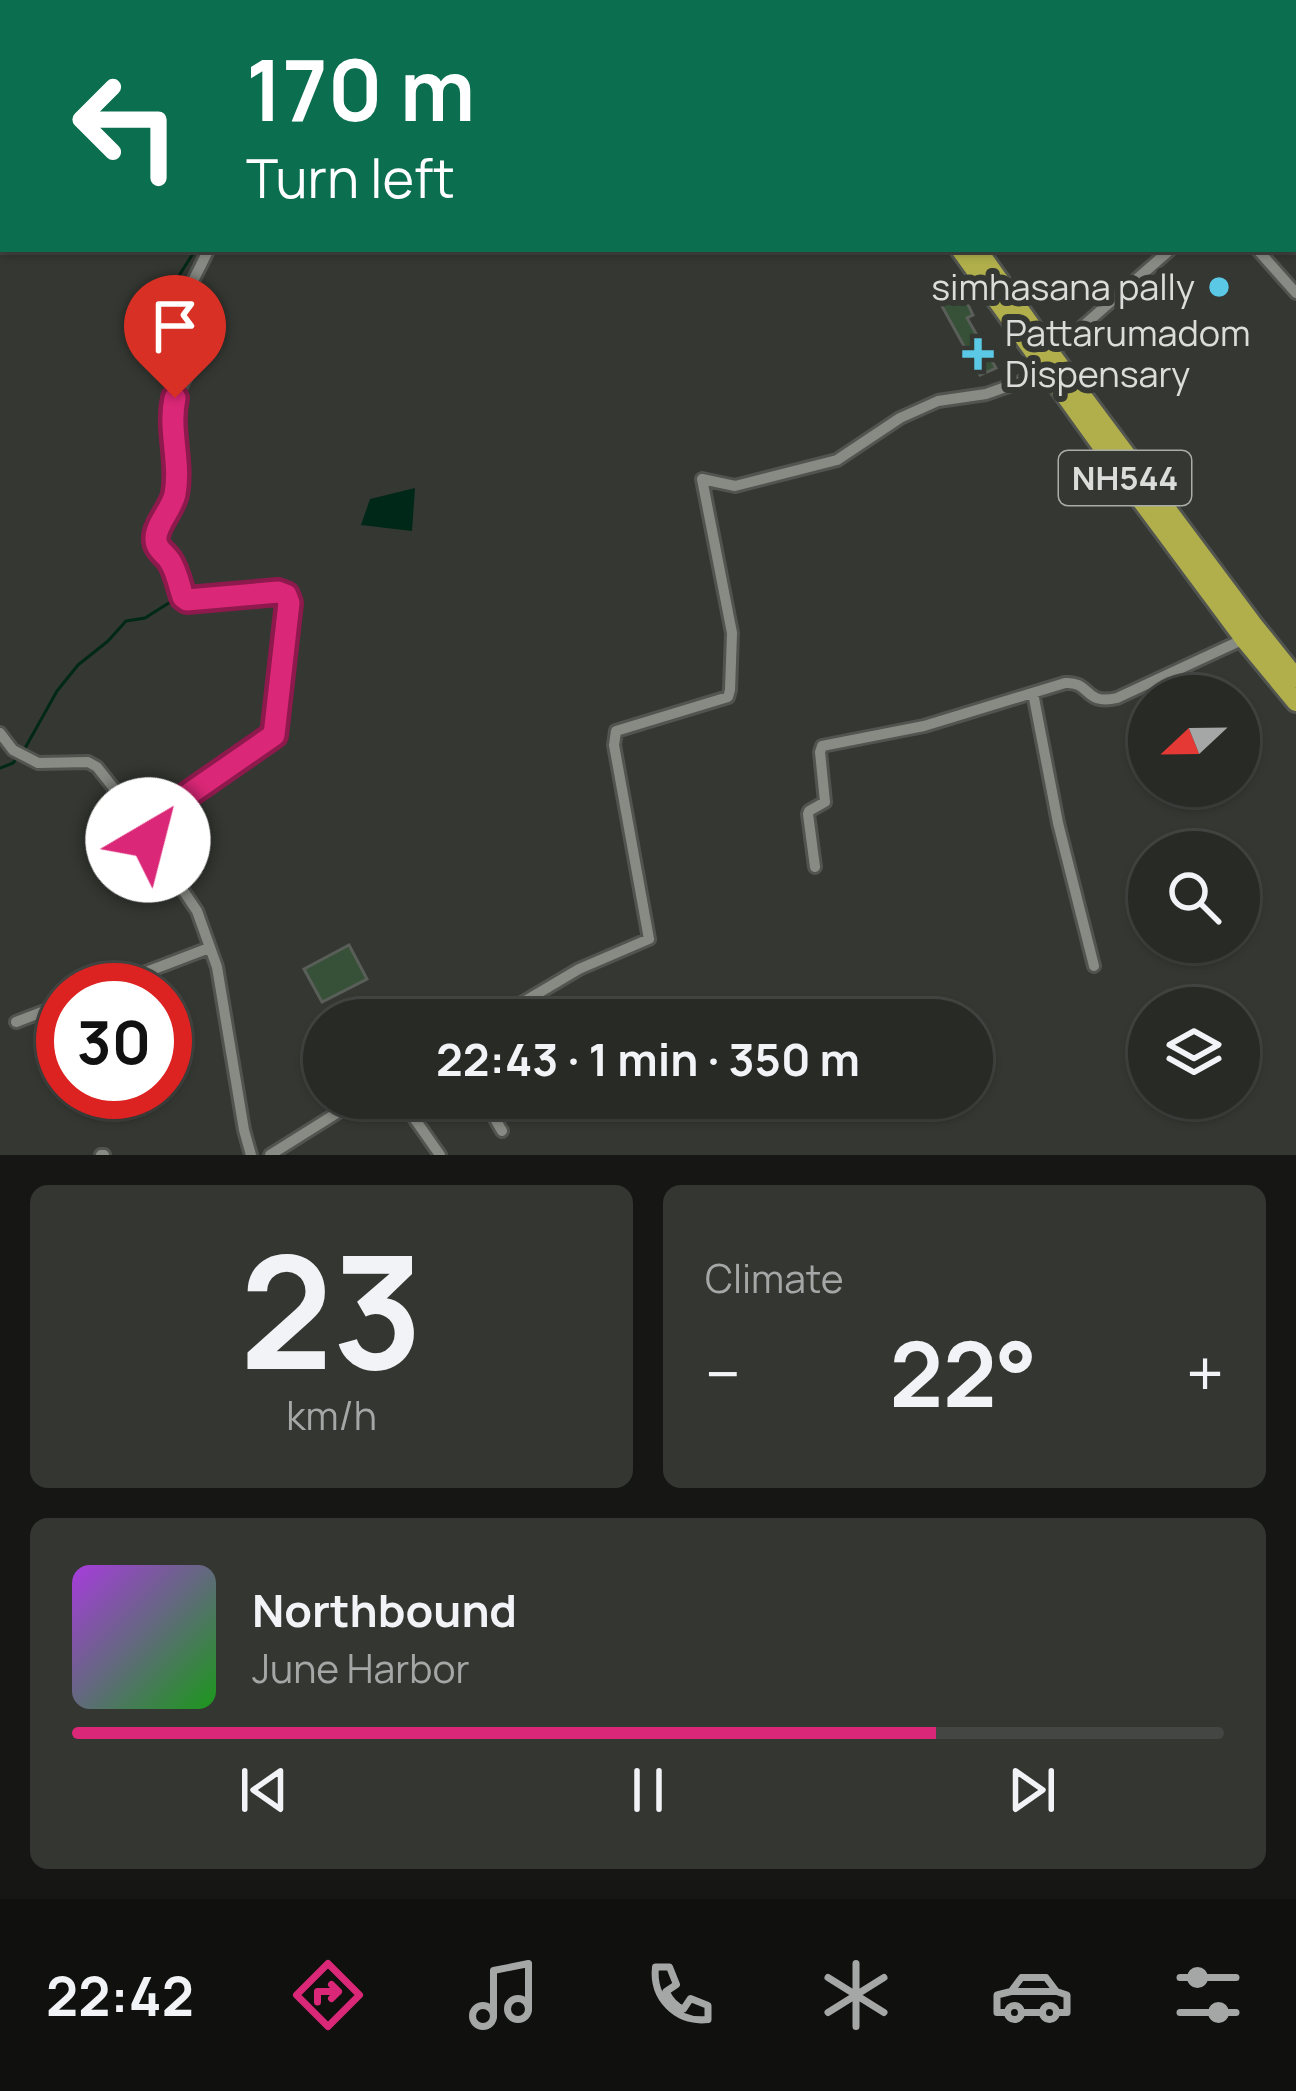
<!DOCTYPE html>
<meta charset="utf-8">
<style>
:root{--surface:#282a26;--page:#343632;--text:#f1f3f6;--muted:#a5a7a7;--line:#444643;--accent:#db2777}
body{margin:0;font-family:Manrope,sans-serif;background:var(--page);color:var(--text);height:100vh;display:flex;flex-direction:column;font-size:45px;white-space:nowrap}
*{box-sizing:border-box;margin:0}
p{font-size:39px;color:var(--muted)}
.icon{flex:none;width:66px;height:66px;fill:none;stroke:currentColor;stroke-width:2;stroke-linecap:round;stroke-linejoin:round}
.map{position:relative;height:1155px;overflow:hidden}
.panel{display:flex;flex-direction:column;gap:30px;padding:30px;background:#161715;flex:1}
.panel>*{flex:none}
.hud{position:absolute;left:0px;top:0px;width:1296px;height:252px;box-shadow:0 3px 9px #0004,0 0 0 3px var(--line);background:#0b6e4f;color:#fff;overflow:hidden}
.needle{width:78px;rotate:248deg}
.buttons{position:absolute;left:1128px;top:675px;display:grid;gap:24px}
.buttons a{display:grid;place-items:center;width:132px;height:132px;border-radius:50%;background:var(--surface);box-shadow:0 3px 9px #0004,0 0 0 3px var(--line);font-size:60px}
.speed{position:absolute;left:36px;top:963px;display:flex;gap:24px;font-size:60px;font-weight:700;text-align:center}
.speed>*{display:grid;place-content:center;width:156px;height:156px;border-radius:50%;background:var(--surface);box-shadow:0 3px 9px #0004,0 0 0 3px var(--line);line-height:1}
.speed .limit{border:18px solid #d22;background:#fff;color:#111}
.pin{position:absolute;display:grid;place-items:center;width:102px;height:102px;color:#fff;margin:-123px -51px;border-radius:50% 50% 50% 0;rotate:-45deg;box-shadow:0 0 12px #0007}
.pin .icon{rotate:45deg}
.me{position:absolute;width:132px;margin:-66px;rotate:37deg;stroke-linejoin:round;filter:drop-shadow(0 0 9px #0008)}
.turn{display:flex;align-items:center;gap:42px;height:252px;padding:0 48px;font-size:54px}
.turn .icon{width:156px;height:156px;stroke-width:2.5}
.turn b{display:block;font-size:84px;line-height:102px}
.big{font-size:90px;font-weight:700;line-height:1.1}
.panel .tile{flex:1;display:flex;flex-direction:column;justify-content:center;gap:18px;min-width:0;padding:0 42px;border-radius:18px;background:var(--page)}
.panel .dial{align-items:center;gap:0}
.dial b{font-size:156px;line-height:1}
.song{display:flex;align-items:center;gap:36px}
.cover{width:144px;height:144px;border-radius:18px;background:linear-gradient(135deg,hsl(280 70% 55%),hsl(120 70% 35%))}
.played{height:12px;border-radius:6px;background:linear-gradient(90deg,var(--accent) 75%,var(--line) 75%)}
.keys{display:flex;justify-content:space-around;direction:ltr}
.heat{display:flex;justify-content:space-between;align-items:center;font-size:66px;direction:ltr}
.panel .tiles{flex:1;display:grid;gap:30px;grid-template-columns:1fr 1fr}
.tile:last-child{grid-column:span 2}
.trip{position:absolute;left:303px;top:999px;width:690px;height:120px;border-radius:60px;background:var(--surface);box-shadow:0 3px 9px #0004,0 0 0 3px var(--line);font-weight:700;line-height:120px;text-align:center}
.tabs{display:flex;height:192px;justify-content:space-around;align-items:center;background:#10110f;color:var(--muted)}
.tabs .icon{width:84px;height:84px}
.tabs .active{color:var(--accent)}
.tabs b{font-size:54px;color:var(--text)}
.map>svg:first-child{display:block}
.water{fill:#002819}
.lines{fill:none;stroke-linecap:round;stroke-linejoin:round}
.stream{stroke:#002819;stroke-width:3}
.building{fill:#365137;stroke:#595e59;stroke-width:3}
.minor-casing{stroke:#525450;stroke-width:16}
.trunk-casing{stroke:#525450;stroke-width:24}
.minor{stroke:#888b84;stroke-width:10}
.trunk{stroke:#b0af4b;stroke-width:18}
.route-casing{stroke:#8e194d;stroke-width:30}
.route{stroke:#db2777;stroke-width:21}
.poi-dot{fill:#5bc8e6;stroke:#353832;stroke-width:4.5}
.labels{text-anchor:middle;stroke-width:12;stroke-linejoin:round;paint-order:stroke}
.shield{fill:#353832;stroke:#aaaca8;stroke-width:3}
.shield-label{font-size:33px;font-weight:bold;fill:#dcddda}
.poi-label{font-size:36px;fill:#dcddda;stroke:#353832;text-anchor:end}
</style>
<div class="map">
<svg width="1296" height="1155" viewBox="0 0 1296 1155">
<rect width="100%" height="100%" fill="#353832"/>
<!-- water -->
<path class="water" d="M415,488L412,531L361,525L370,499Z"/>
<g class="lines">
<!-- stream -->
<path class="stream" d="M285,3V0
M24,750L57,691L78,665L108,641L126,621L145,618L172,601L170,579L143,539L146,522L160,509L168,493V459L162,401L183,362L184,350L175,299L180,274L196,249
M0,768L13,763L18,757"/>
</g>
<!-- building -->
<path class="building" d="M960,288L973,315L967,318L996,368L980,375L938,299Z
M349,945L367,979L322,1002L304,969Z"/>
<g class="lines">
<defs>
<path id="minor" d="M50,0L51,3
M117,0V3
M427,0L428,3
M0,85L3,87
M1293,169L1296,167
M0,190L3,189
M1257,249L1296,293
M1051,354L1171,249
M1033,693L1058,823L1094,966
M0,733L13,750L38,763L88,762L97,767L116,791L197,911L217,967L244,1130L251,1155
M139,828L268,742L274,735L276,723L289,603L286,595L278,592L187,600L181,593L170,560L159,550L156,541L157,533L175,499L177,477L171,413L175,399L190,368L191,356L186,295L209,249
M815,867L808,814L809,811L825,802L820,752L822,746L924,726L1065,683C1091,681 1084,706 1117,698L1244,639
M99,990L209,948
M493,1020L579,969L649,939L614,745L616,731L728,697L730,690L732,633L702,479L735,486L837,460L900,418L938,401L986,394L1048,372
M16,1022L63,1004
M400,1098L440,1155
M483,1098L502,1131
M101,1155H104
M270,1155L361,1098"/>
<path id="trunk" d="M838,0L839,3
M855,0L856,3
M960,249L1123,476L1244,639L1296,702
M977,249L1051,354L1252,623L1296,678"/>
</defs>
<!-- minor casing -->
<use href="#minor" class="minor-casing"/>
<!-- trunk casing -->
<use href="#trunk" class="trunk-casing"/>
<!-- minor -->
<use href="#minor" class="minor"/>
<!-- trunk -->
<use href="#trunk" class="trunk"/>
</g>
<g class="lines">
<defs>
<path id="route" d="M148,840L140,828L274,735L289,603L286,595L278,592L187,600L183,597C179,585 177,572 170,561C165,553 155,549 156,537C157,523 172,509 175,494C181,462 168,430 175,398"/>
</defs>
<!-- route casing -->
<use href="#route" class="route-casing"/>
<!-- route -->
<use href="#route" class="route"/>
</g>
<!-- markers -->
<g class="poi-dot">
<circle cx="1219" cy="287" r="12"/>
<path d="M972 336h12v12h12v12h-12v12h-12v-12h-12v-12h12z"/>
</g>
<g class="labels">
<!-- shield labels -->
<rect class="shield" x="1059" y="451" width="132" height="54" rx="9"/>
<g class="shield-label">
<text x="1125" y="490">NH544</text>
</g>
<!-- poi labels -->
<g class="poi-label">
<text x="1195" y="300">simhasana pally</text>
<text x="1005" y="346" text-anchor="start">Pattarumadom<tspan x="1005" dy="41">Dispensary</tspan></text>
</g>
</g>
</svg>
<div class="buttons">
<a><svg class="needle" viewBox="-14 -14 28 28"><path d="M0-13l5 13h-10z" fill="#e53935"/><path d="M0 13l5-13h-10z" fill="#a5a7a7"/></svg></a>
<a><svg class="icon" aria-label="search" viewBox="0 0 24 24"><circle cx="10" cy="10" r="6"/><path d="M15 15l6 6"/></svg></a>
<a><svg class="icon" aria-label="layers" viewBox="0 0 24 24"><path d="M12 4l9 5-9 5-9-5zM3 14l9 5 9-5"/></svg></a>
</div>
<div class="speed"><div class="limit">30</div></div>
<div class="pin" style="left:175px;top:398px;background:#d93025"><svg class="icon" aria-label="arrive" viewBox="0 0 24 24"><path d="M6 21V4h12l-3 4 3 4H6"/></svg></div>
<svg class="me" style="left:148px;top:840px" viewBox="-20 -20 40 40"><circle r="19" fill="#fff"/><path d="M0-13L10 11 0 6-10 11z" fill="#db2777"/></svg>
<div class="trip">22:43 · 1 min · 350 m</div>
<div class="hud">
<div class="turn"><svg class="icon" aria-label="left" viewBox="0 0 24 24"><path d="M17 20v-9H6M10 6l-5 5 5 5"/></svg><div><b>170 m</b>Turn left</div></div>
</div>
</div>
<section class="panel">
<div class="tiles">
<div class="tile dial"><b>23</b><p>km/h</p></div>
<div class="tile"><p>Climate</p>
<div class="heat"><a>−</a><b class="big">22°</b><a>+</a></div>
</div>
<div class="tile">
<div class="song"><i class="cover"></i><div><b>Northbound</b><p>June Harbor</p></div></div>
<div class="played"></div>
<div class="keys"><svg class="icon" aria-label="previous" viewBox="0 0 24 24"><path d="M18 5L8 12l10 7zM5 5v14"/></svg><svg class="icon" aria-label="pause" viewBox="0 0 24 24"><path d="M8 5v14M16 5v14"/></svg><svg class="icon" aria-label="next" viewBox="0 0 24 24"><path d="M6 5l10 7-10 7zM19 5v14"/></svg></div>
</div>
</div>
</section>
<nav class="tabs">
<b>22:42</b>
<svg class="icon active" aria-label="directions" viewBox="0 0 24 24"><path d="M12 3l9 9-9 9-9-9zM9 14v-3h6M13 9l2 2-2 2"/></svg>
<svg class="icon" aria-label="music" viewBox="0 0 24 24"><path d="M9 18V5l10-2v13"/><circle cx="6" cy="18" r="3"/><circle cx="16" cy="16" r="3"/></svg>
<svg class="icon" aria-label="phone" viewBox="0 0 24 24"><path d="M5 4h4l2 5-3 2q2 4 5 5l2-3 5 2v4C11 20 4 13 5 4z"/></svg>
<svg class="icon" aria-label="climate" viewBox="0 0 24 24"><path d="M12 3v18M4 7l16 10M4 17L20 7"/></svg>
<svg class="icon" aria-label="car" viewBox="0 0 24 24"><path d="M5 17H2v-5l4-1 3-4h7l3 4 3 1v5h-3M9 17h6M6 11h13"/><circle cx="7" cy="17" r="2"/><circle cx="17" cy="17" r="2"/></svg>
<svg class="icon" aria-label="filters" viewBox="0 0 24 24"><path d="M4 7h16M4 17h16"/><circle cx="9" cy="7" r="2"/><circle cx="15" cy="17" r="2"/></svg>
</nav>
